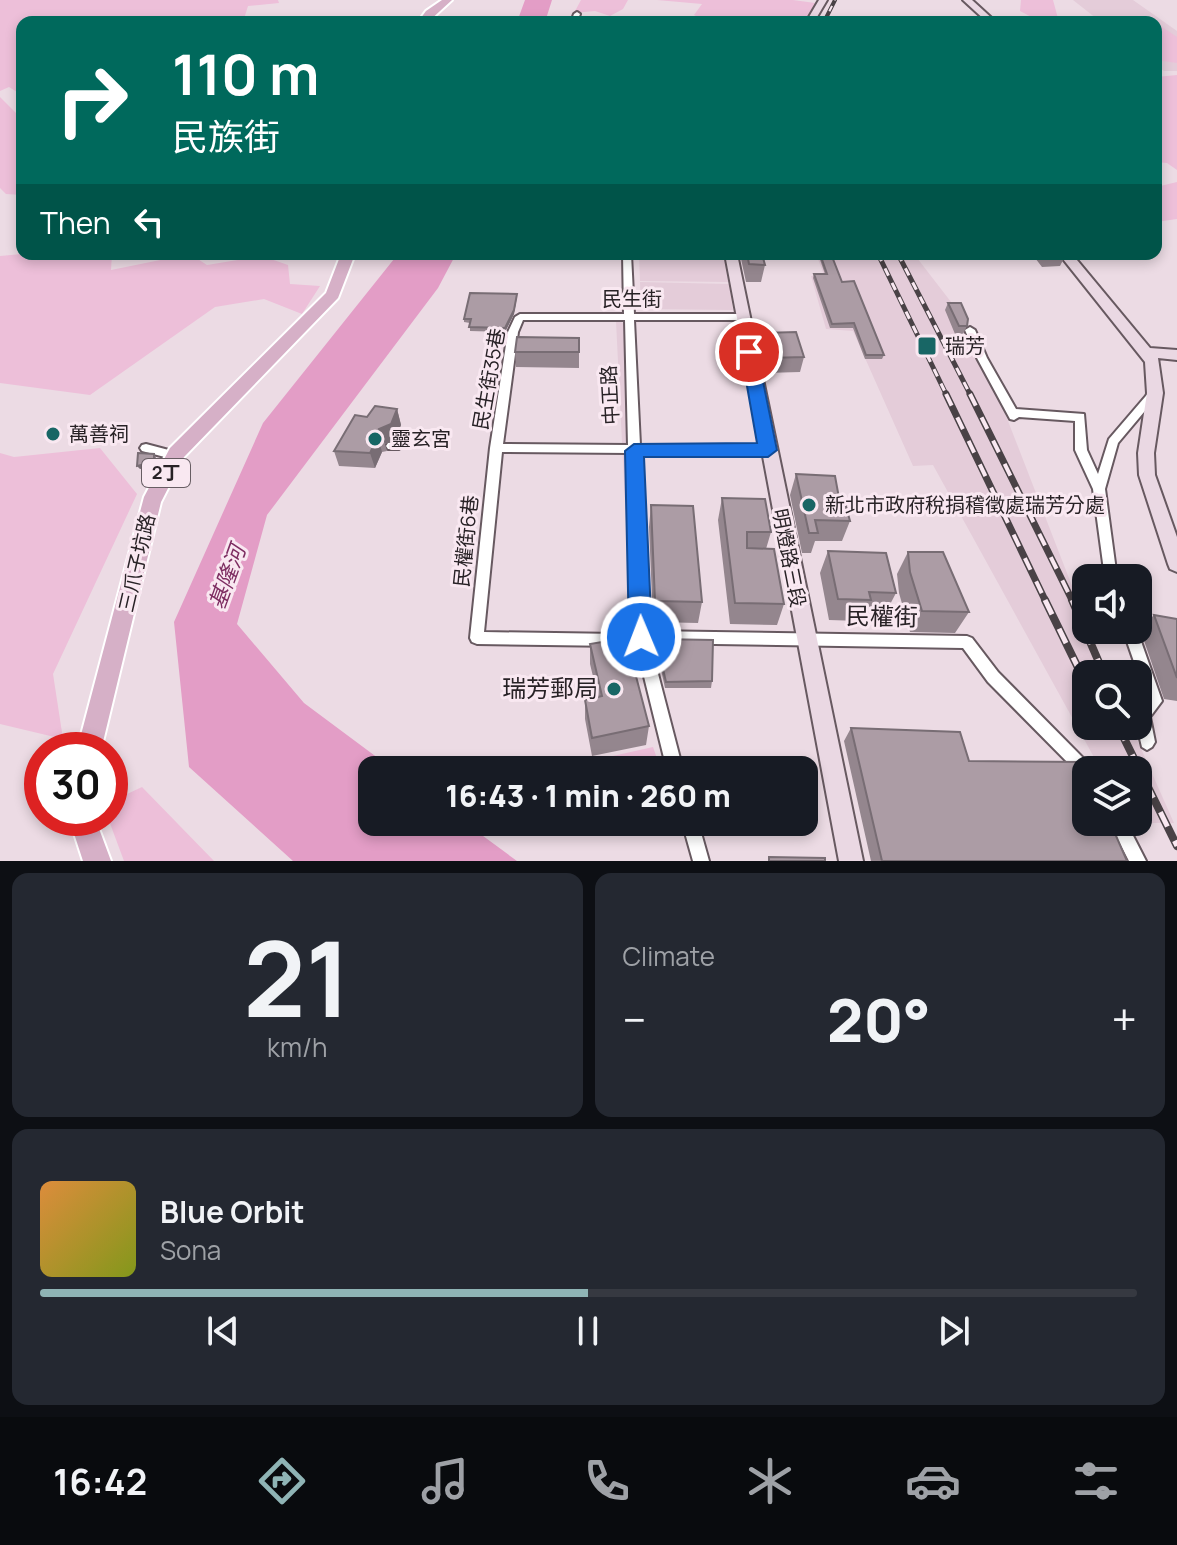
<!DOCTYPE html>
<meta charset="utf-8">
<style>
:root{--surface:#171b24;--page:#242831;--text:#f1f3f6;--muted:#9ea1a6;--line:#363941;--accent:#8fb4b5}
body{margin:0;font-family:Manrope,"Noto Sans TC",sans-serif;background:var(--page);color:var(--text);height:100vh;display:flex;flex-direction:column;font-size:30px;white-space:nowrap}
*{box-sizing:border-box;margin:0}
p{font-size:26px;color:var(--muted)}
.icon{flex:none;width:44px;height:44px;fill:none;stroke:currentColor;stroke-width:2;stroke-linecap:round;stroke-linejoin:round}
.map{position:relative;height:861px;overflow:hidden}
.side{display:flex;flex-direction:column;gap:12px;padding:12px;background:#0d0f14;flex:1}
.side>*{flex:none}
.top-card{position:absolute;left:16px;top:16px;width:1146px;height:244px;border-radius:16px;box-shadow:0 4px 12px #0003;background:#00695c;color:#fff;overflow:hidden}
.fabs{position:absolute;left:1072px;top:564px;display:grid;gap:16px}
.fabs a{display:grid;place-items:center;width:80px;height:80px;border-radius:16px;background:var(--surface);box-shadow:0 4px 12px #0003;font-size:40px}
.speed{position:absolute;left:24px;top:732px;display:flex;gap:16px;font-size:40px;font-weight:700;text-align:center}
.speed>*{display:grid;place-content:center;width:104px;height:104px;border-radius:50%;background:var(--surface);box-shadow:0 4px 12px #0003;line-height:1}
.speed .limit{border:12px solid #d22;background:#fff;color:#111}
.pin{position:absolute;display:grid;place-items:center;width:68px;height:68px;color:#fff;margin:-34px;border:4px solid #fff;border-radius:50%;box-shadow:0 2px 8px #0007}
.me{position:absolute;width:88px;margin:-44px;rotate:359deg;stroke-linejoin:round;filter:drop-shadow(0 0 6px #0008)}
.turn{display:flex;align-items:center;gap:28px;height:168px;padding:0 24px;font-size:36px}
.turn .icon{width:104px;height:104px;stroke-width:2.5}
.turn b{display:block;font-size:56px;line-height:68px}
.then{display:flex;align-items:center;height:76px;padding:0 24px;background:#0003;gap:16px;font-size:30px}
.big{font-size:60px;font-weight:800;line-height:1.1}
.side .card{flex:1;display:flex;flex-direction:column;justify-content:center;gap:12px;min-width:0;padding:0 28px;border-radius:16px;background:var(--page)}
.side .dial{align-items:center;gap:0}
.dial b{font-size:104px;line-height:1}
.song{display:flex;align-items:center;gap:24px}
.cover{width:96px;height:96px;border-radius:12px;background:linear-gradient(135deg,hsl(30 70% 55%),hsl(70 70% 35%))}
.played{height:8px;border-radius:4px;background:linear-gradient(90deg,var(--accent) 50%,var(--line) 50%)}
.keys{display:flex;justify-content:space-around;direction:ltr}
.heat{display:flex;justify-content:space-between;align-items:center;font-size:44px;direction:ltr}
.side .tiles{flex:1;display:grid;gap:12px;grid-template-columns:1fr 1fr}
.card:last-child{grid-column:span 2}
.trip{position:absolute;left:358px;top:756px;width:460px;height:80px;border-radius:16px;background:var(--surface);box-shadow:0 4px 12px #0003;font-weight:800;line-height:80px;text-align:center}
.tab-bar{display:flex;height:128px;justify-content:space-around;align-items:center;background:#090b0e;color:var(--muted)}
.tab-bar .icon{width:56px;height:56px}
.tab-bar .active{color:var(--accent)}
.tab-bar b{font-size:36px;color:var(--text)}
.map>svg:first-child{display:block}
.built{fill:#e4ccd9}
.green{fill:#edbfd9}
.water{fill:#e39dc6}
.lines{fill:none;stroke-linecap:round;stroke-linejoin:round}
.street-casing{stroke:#675960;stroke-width:4}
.secondary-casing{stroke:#675960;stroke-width:4}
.primary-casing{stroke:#fff;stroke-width:4}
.street{fill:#fff;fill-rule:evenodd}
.secondary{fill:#ead8e3;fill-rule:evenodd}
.primary{fill:#d6b0c7;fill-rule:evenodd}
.rail-far3-casing{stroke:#494246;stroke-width:4}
.rail-far2-casing{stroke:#494246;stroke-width:5}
.rail-far1-casing{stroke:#494246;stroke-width:7}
.rail-casing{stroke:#494246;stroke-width:8}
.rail-far3{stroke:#f9e8f1;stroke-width:2;stroke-dasharray:6;stroke-linecap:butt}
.rail-far2{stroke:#f9e8f1;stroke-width:3;stroke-dasharray:8;stroke-linecap:butt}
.rail-far1{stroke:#f9e8f1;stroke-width:4;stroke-dasharray:13;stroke-linecap:butt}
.rail{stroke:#f9e8f1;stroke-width:5;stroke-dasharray:16;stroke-linecap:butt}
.wall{fill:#94868e}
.shaded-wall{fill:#786d74}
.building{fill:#ac9ca5;stroke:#786d74;stroke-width:2}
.route{fill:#1a73e8;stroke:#114b97;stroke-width:2}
.poi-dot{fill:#186665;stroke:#f9e8f1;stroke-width:3}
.labels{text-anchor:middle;stroke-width:6;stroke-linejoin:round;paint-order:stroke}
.shield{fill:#f9e8f1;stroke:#675d63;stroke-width:2}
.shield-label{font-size:18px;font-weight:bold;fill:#282226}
.street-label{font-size:20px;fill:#282226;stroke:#f9e8f1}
.poi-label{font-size:20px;fill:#282226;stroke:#f9e8f1;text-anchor:start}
.water-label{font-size:22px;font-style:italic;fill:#7d2c61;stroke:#f9e8f1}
.near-street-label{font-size:24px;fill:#282226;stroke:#f9e8f1}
.near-poi-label{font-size:24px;fill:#282226;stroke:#f9e8f1;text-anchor:end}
</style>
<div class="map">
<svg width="1177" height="861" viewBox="0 0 1177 861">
<rect width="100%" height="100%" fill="#ecdbe4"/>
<!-- built -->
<path class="built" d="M1073,0H1133L1177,31V71H1164L1156,65V22H1101Z
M639,254H726L730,282L640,281Z
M816,254H914L958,311L969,334L967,342L971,351L993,388L1008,421L1086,622V630H1089L1107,674H1086V726H1131L1174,823H1131L1138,822V770H1101L933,465L913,466L853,331L826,329L811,276L824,275Z
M640,282L729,284L733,310L641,309Z
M616,321L632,325L646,499L651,625L631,624Z"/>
<!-- green -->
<path class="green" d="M0,0H278L279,3L248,6L243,22H22V95L9,87L0,91Z
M581,0H628L623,9L610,16L595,11L574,13Z
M657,0H793L815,3L804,22H708L694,15L702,4Z
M1021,0H1053L1059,22H1041L1020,11Z
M1156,23L1177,37V63L1156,60Z
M1177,75V170L1167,163L1156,162V77Z
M0,97L22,119V195L6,194L0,188Z
M1177,182V219L1156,222V187Z
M22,254H112L111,270L190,254L207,265L262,256L288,265L290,284L320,286L302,314L264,299L215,307L90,395L0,383V256Z
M100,448L137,494L53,674L63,739L0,724V453L14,457Z
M653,747L661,770H597L595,760Z
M142,787L214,861H124L108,818L110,802Z"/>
<!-- water -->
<path class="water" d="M525,0H552L545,22H517Z
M398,254H456L438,288L267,515L237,624L304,703L394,770H372V822H464L517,861H293L189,767L174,622L263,423Z"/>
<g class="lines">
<defs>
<path id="street" d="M577,12L580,14L577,22H571L574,14Z
M623,254H631L634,314H743L748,317L743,320H634L640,445L768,446L772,447L774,450L772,453L768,454L640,453L648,631L967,636L972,638L998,672L1091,766L1093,770H1086V779L1081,776L988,682L963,648L650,643L683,770H667L636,644L618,646L477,644L472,642L470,638L490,448L508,332L515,317L520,314H624ZM523,320H625L628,445L503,444L518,332ZM502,452L629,453L634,632L618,634L484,632Z
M970,327L975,330L987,358L1016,409L1084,414L1087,450L1098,474L1109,439L1151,390H1159L1160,393L1118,443L1105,489L1117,578H1105L1093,489L1075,450V421L1019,417L1014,420L1010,419L977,358L965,330Z
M395,442L399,443L401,446L399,449H388L386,446L388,443Z
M146,444L180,453L182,456L180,459L176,460L142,451L140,448L142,445Z
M1123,630H1137L1162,701L1150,717L1155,742L1152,747L1147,750L1142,747L1137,726H1138V709L1147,699Z
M682,822H698L709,861H693Z
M1109,822H1126L1146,861H1129Z"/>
<path id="secondary" d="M819,0H827L814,22H806Z
M963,0H972L996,22H987Z
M725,254H737L863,861H839Z
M1059,254H1072L1150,348L1177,350V360L1158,358L1163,393L1154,453L1155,475L1177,537V572L1170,569L1168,564L1139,475L1138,453L1147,393L1145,362Z"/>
<path id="primary" d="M442,0H452L428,22H418L426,11Z
M341,254H355L338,298L184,457L161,502L101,750H77L144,497L170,448L326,293Z
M69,818H95L111,861H83Z"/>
</defs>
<!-- street casing -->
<use href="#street" class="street-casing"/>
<!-- secondary casing -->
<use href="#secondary" class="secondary-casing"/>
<!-- primary casing -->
<use href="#primary" class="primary-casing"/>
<!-- street -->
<use href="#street" class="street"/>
<!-- secondary -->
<use href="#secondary" class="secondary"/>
<!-- primary -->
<use href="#primary" class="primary"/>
<defs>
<path id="rail-far3" d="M824,22L835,0"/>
<path id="rail-far2" d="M878,254L947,396
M898,254L971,396"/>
<path id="rail-far1" d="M946,394L1046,602
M970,394L1073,602"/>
<path id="rail" d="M1045,600L1086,684
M1072,600L1104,674
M1118,726L1177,846"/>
</defs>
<!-- rail-far3 casing -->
<use href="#rail-far3" class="rail-far3-casing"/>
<!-- rail-far2 casing -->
<use href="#rail-far2" class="rail-far2-casing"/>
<!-- rail-far1 casing -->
<use href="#rail-far1" class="rail-far1-casing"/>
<!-- rail casing -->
<use href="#rail" class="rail-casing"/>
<!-- rail-far3 -->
<use href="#rail-far3" class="rail-far3"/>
<!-- rail-far2 -->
<use href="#rail-far2" class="rail-far2"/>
<!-- rail-far1 -->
<use href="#rail-far1" class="rail-far1"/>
<!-- rail -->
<use href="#rail" class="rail"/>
</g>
<!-- wall -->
<path class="wall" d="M740,254H762L765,265L761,282H746Z
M818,254H831L842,282L884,355L882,359H865L853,328H830L813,278L814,274H825Z
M1032,254H1066L1060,266L1042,267Z
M517,297L514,314L505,332L470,331V323L464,322V319Z
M948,303L967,326L963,334H955L945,310Z
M763,333L804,357L800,372L765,373L760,348Z
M579,338V368L516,367L515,352Z
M397,409L401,425L395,439L385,444L387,451L382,452L375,468L339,466L334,451L367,417Z
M796,474L839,498L850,521L842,541H815L811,553H802L790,495Z
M722,498L771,532L766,549L784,604L777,625L730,624L718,520Z
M651,505L702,602L698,623L653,622L649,527Z
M828,551L896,593L885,614L865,613L861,621L829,620L820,573Z
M908,552L969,612L955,633L910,632L899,593L897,574Z
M1154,615L1177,619V701L1164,699L1140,629Z
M656,639L712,681L711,688H665L656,646Z
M590,644L649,726L646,745L592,756L585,719V700L598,697L590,664Z
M851,728L969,761L1127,861H871L844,741Z"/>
<!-- shaded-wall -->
<path class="shaded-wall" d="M517,294L514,314L505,332V328Z
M397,409L401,425L395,439L385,444L379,429Z
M378,437L382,452L375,468L370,453Z
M154,454L156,458V466L140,469L137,466Z"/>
<!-- building -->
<path class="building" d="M747,254H762L765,265L749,264Z
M820,254H831L842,282L854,281L884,355H866L854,323L832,324L814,274H827Z
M470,293L517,294L514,310L505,328L469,327L471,319H464Z
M948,303H961L968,319L967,326H959Z
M796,332L804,357L768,358L763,333Z
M517,337L579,338V352H515Z
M375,406L397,409L391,424L379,429L382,436L378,437L370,453L334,451L355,415L367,417Z
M138,453L154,454V462L137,466Z
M796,474L835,476L839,498L844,499L850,521L815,520L818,533H809Z
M722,498L765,499L771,532H747V548L774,549L784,604L735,603Z
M651,505L693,506L702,602L655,601Z
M828,551L886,553L896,593L869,592L871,600L838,599Z
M908,552H943L969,612L922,611L910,572Z
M1154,615L1177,619V678Z
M626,638L649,726L592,738L585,700L602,696L590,644Z
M656,639L713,640L712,681L666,682Z
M851,728L960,732L969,761L1085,762L1088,770H1086V822H1110L1127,861H882Z
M769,857L825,858V861H769Z"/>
<!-- route -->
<path class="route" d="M749,347L757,352L777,450L768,457H644L652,637L649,644L641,647L633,644L629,637L625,451L634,444L757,443L741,352Z"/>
<!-- markers -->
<g class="poi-dot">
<rect x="917" y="336" width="20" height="20" rx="4"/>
<circle cx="53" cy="434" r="8"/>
<circle cx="375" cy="439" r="8"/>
<circle cx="809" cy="505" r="8"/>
<circle cx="614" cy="689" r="8"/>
</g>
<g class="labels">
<!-- shield labels -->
<rect class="shield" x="142" y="459" width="48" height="28" rx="6"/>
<g class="shield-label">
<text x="166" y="479">2丁</text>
</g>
<!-- street labels -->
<g class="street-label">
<text x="632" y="306">民生街</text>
<text transform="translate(489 379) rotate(-80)" y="7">民生街35巷</text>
<text transform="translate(610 395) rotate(-93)" y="7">中正路</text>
<text transform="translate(466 541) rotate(-84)" y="7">民權街6巷</text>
<text transform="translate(789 558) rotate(79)" y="7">明燈路三段</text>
<text transform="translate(137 563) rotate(-77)" y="7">三爪子坑路</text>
</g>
<!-- poi labels -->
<g class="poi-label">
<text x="945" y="353">瑞芳</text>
<text x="69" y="441">萬善祠</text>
<text x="391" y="446">靈玄宮</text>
<text x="825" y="512">新北市政府稅捐稽徵處瑞芳分處</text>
</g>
<!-- water labels -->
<g class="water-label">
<text transform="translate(227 577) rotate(-70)" y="8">基隆河</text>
</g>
<!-- near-street labels -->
<g class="near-street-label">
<text transform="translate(882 617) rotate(1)" y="8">民權街</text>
</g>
<!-- near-poi labels -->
<g class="near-poi-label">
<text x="598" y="697">瑞芳郵局</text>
</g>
</g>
</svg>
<div class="fabs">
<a><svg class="icon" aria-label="sound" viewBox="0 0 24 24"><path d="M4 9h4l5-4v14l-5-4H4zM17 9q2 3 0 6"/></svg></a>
<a><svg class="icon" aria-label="search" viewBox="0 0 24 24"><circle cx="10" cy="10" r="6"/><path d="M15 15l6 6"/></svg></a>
<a><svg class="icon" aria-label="layers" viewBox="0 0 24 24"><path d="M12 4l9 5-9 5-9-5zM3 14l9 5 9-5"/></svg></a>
</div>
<div class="speed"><div class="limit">30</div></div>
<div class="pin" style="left:749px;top:352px;background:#d93025"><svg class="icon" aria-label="arrive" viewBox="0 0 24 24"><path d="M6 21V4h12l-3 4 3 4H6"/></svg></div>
<svg class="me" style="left:641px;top:637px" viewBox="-20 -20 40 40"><circle r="17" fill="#1a73e8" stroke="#fff" stroke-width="3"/><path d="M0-11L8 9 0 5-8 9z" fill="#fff"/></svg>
<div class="trip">16:43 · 1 min · 260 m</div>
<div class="top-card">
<div class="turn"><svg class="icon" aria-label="right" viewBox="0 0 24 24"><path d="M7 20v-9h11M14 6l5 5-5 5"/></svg><div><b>110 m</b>民族街</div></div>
<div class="then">Then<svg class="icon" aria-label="left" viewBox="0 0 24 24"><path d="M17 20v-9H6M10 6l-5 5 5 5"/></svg></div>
</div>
</div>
<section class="side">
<div class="tiles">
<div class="card dial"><b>21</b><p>km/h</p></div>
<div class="card"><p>Climate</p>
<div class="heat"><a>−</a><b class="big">20°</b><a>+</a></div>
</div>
<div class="card">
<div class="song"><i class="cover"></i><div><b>Blue Orbit</b><p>Sona</p></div></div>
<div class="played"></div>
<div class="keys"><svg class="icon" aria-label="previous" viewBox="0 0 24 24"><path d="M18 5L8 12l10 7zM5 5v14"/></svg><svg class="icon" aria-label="pause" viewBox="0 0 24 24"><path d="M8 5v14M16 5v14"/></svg><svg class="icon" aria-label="next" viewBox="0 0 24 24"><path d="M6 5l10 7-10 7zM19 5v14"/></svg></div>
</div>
</div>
</section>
<nav class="tab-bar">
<b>16:42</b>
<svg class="icon active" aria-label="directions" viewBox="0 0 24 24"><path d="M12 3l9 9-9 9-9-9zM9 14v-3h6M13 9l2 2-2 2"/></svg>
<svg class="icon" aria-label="music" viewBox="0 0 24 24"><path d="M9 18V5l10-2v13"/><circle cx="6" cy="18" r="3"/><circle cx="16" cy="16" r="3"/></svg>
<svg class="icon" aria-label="phone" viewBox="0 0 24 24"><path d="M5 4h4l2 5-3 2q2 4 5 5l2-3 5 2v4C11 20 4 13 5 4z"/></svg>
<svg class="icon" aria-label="climate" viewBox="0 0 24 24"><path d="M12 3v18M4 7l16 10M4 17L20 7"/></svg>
<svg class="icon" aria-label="car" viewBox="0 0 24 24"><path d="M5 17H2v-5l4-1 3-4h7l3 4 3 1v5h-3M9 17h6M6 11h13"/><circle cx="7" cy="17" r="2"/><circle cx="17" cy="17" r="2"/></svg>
<svg class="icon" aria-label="filters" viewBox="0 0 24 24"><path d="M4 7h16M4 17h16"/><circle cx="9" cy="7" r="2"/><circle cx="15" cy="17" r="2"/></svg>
</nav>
